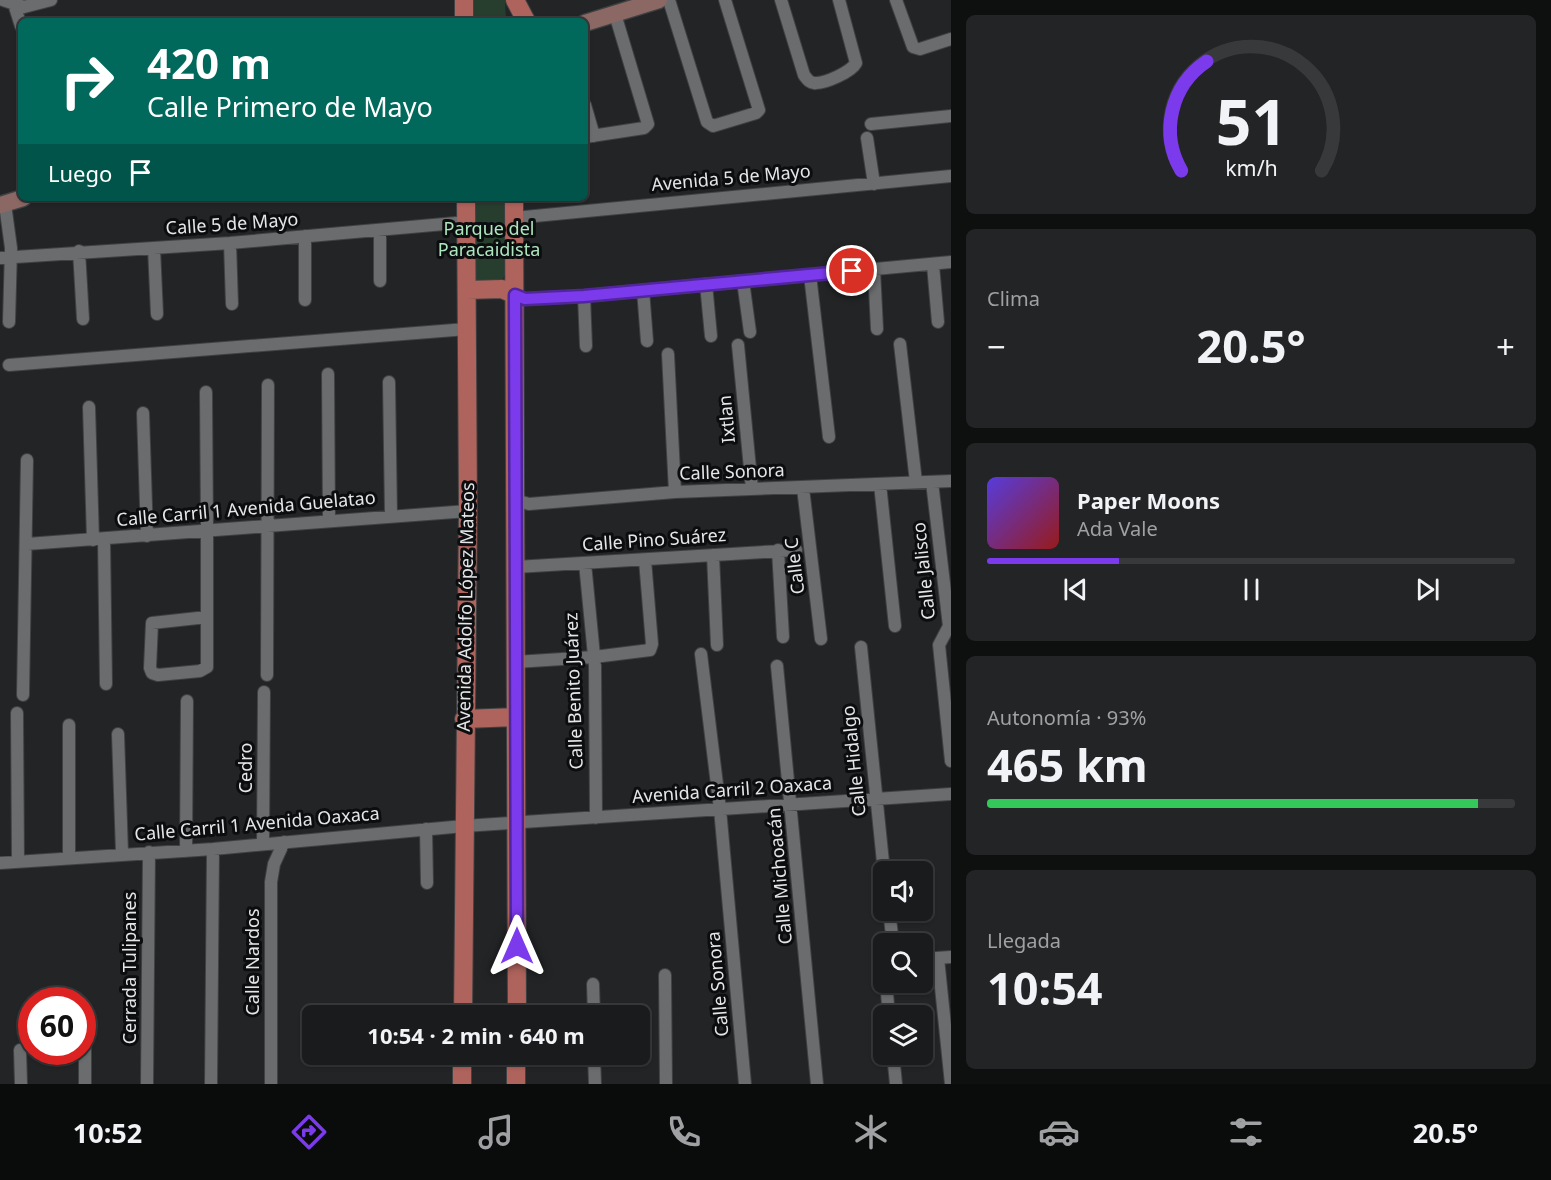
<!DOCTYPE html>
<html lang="es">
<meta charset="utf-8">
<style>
:root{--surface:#1a1b1c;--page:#232425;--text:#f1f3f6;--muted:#9fa1a3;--line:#38393b;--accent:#7c3aed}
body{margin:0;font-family:"Noto Sans",sans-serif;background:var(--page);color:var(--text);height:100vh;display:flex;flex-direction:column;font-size:22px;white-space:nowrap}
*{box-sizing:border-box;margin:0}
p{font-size:20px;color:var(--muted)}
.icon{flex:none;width:33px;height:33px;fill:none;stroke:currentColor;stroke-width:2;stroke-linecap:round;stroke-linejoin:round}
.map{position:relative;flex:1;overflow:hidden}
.sheet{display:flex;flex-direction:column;gap:15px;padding:15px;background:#0e0f0f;width:600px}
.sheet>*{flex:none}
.guide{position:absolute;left:18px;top:18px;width:570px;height:183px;border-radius:9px;box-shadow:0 2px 4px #0004,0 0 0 2px var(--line);background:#00695c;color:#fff;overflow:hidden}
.buttons{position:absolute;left:873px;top:861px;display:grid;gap:12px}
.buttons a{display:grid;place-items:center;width:60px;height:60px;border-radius:9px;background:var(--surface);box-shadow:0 2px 4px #0004,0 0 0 2px var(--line);font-size:30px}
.speed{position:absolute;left:18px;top:987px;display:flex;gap:12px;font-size:30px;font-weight:700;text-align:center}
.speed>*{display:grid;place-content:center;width:78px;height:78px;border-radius:50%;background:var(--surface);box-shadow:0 2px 4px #0004,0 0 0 2px var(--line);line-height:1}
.speed .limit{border:9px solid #d22;background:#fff;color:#111}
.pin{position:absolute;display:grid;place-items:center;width:51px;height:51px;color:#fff;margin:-26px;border:3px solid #fff;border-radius:50%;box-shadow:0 2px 6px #0007}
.me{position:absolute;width:66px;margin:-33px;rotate:0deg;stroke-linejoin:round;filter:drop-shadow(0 0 4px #0008)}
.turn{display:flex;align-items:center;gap:21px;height:126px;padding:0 30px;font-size:27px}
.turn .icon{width:78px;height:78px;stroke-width:2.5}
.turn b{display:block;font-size:42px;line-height:51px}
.then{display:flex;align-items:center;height:57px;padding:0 30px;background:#0003;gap:12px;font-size:22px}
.big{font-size:45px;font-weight:700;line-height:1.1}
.sheet .card{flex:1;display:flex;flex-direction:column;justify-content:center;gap:9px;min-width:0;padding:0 21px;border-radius:9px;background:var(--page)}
.sheet .dial{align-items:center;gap:0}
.dial svg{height:156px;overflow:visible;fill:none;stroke:var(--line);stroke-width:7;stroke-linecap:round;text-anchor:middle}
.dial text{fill:var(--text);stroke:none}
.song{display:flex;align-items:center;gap:18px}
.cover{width:72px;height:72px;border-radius:9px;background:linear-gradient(135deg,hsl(250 70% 55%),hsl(0 70% 35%))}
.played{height:6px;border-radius:3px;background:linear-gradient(90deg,var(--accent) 25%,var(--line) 25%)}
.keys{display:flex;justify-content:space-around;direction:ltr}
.heat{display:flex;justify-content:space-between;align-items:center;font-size:33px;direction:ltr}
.charge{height:9px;border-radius:4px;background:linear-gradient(90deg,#34c759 93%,var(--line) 0)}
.trip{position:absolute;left:302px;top:1005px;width:348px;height:60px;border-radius:9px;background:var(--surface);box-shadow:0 2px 4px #0004,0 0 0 2px var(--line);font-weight:700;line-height:60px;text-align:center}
.menu{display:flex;height:96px;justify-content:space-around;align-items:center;background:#0a0b0b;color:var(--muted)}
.menu .icon{width:42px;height:42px}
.menu .current{color:var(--accent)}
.menu b{font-size:27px;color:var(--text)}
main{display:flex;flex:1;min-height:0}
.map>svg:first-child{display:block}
.green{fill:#273e2f}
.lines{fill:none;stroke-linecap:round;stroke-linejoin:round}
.street-casing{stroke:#3f4143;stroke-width:14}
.secondary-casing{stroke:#3f4143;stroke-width:19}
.primary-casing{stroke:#3f4143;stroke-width:20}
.street{stroke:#6a6c6e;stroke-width:12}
.secondary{stroke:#8c6865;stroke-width:16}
.primary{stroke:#ae635c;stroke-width:18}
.route-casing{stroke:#51269a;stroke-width:15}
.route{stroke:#7c3aed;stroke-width:10}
.labels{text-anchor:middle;stroke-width:6;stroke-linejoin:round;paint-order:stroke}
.street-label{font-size:18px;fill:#e5e6e8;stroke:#0c0d0e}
.park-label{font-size:18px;fill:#ade6bf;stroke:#0c0d0e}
</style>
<main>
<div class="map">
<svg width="951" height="1084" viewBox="0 0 951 1084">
<rect width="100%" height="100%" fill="#222426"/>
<!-- green -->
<path class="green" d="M472,0H505L506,21H471Z
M470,198H509L508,267L503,279L487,284L474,280Z"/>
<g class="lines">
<defs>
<path id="street" d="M3,0L24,7L51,0
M669,0L707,122L713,126L756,113L759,110L725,0
M781,0L804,75C807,79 810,84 816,83C826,83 851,72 856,63L839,0
M896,0L913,47L920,49L951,39
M13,1L21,26
M585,105L594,136
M871,124L951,116
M585,137L644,128L648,124L615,14
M867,138L874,184
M5,204L11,248L9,322
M514,218L951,176
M380,230V281
M230,243L232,304
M154,248L157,314
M79,251L83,319
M0,258L230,243L467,222
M933,265L938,322
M874,269L877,329
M810,275L829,437
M743,281L750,332
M706,284L711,336
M643,290L647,341
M515,295L525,299L584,296L951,262
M584,296L586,346
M305,300V236
M900,344L916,482
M738,345L752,489
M668,354L675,492
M9,365L467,329
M328,374L329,521
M389,382L391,516
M206,392L207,530C207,575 207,619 207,664V667L200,671L158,675L152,673L150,668L152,623L207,617
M89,407L93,540
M143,413L147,536
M932,482L949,626L939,645L951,761
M880,484L895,626
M803,488L821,639
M515,500L529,504L675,492L951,481
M104,539L106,684
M27,544L468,511
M778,550L783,637
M713,555L717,645
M585,563L595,666L596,818
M516,567L796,550
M861,647L884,872
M701,654L720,809L745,1084
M515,662L594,657L650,650L652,644L645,560
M777,666L817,1084
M267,675L268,385
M23,695L27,460
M17,713L18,861
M69,725V857
M118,734L122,853
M426,829L427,883
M263,844L264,692
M186,851L187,701
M0,863L213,849L464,826L951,794
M889,910L893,944
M938,958L951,1084
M922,959L951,957
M665,975L666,1084
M886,982L889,1016
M593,984L594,1016
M20,1050L21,1084
M594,1054L595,1084
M893,1054L896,1084
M85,1084V1030
M147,1084L149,852
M211,1084L213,849
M271,1084V882L274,864L284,842"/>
<path id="secondary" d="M585,23L659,0
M0,205L23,198"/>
<path id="primary" d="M464,0V21
M515,0L526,21
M514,198L517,1016
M467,290L502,289L515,295
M464,719L515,717
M463,1016L468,511L466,198
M462,1084V1054
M516,1084V1054"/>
</defs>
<!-- street casing -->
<use href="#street" class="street-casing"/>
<!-- secondary casing -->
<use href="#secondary" class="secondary-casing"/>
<!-- primary casing -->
<use href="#primary" class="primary-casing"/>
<!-- street -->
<use href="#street" class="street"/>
<!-- secondary -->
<use href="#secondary" class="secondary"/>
<!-- primary -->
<use href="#primary" class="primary"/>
</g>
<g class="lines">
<defs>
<path id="route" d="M517,946L515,295L525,299L584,296L852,271"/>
</defs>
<!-- route casing -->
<use href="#route" class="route-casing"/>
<!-- route -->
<use href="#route" class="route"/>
</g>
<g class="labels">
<!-- street labels -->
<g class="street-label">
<text transform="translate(731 178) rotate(-5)" y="6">Avenida 5 de Mayo</text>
<text transform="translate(232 224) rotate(-4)" y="6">Calle 5 de Mayo</text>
<text transform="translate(727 419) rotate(-95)" y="6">Ixtlan</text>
<text transform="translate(732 472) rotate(-2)" y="6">Calle Sonora</text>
<text transform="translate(246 509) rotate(-5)" y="6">Calle Carril 1 Avenida Guelatao</text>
<text transform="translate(654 540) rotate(-4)" y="6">Calle Pino Suárez</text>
<text transform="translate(795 566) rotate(-97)" y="6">Calle C</text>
<text transform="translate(924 571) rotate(-96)" y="6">Calle Jalisco</text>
<text transform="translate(466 607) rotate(-89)" y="6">Avenida Adolfo López Mateos</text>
<text transform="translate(574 691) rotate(-92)" y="6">Calle Benito Juárez</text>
<text transform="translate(854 761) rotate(-96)" y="6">Calle Hidalgo</text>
<text transform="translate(246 768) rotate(-90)" y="6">Cedro</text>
<text transform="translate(732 790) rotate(-4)" y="6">Avenida Carril 2 Oaxaca</text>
<text transform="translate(257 824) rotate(-5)" y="6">Calle Carril 1 Avenida Oaxaca</text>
<text transform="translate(780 876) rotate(-95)" y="6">Calle Michoacán</text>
<text transform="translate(253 962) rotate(-90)" y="6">Calle Nardos</text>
<text transform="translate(130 968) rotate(-90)" y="6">Cerrada Tulipanes</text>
<text transform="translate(718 984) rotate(-95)" y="6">Calle Sonora</text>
</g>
<!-- park labels -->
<g class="park-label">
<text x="489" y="235">Parque del<tspan x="489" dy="21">Paracaidista</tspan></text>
</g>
</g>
</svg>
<div class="buttons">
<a><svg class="icon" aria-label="sound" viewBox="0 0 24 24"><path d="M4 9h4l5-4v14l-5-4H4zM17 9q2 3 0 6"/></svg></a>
<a><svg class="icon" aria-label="search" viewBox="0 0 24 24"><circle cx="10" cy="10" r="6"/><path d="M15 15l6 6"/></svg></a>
<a><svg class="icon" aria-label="layers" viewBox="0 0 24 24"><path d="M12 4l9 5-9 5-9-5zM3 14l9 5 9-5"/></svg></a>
</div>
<div class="speed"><div class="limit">60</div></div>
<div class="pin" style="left:852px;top:271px;background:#d93025"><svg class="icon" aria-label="arrive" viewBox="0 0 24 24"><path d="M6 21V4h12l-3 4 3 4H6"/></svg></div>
<svg class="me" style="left:517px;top:946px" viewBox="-20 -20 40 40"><path d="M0-17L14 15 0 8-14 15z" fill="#7c3aed" stroke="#fff" stroke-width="4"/></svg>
<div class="trip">10:54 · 2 min · 640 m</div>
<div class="guide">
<div class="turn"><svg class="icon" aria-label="right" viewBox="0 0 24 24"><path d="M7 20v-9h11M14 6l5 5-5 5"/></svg><div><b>420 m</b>Calle Primero de Mayo</div></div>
<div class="then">Luego<svg class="icon" aria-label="arrive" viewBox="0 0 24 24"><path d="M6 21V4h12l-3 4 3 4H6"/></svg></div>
</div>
</div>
<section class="sheet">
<div class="card dial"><svg viewBox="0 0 100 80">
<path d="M14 69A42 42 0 1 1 86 69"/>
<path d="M14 69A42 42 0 0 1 27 13" stroke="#7c3aed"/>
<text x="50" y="56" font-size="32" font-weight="700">51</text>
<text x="50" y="72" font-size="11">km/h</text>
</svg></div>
<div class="card"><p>Clima</p>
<div class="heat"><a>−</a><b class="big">20.5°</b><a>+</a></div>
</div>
<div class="card">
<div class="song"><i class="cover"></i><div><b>Paper Moons</b><p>Ada Vale</p></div></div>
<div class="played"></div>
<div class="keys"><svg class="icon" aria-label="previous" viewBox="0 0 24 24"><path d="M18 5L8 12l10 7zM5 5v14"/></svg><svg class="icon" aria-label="pause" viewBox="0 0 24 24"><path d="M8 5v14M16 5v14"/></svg><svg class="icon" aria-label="next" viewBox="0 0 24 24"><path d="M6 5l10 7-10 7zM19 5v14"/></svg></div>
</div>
<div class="card"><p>Autonomía · 93%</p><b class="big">465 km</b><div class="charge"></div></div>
<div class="card"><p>Llegada</p><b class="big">10:54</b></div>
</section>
</main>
<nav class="menu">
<b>10:52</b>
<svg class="icon current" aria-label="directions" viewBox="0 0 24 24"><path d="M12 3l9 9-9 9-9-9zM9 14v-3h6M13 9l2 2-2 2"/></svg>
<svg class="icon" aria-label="music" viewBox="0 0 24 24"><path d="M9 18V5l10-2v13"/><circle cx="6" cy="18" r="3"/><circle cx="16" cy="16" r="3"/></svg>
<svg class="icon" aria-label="phone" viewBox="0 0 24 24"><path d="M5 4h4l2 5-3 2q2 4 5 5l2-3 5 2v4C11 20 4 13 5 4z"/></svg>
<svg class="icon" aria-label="climate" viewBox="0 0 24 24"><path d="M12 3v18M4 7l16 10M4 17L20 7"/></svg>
<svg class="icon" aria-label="car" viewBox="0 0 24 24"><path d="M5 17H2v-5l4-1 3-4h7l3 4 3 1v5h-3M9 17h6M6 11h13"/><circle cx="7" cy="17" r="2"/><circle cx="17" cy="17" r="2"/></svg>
<svg class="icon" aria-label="filters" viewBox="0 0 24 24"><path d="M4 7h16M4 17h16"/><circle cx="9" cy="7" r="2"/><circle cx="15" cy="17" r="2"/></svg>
<b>20.5°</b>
</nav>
